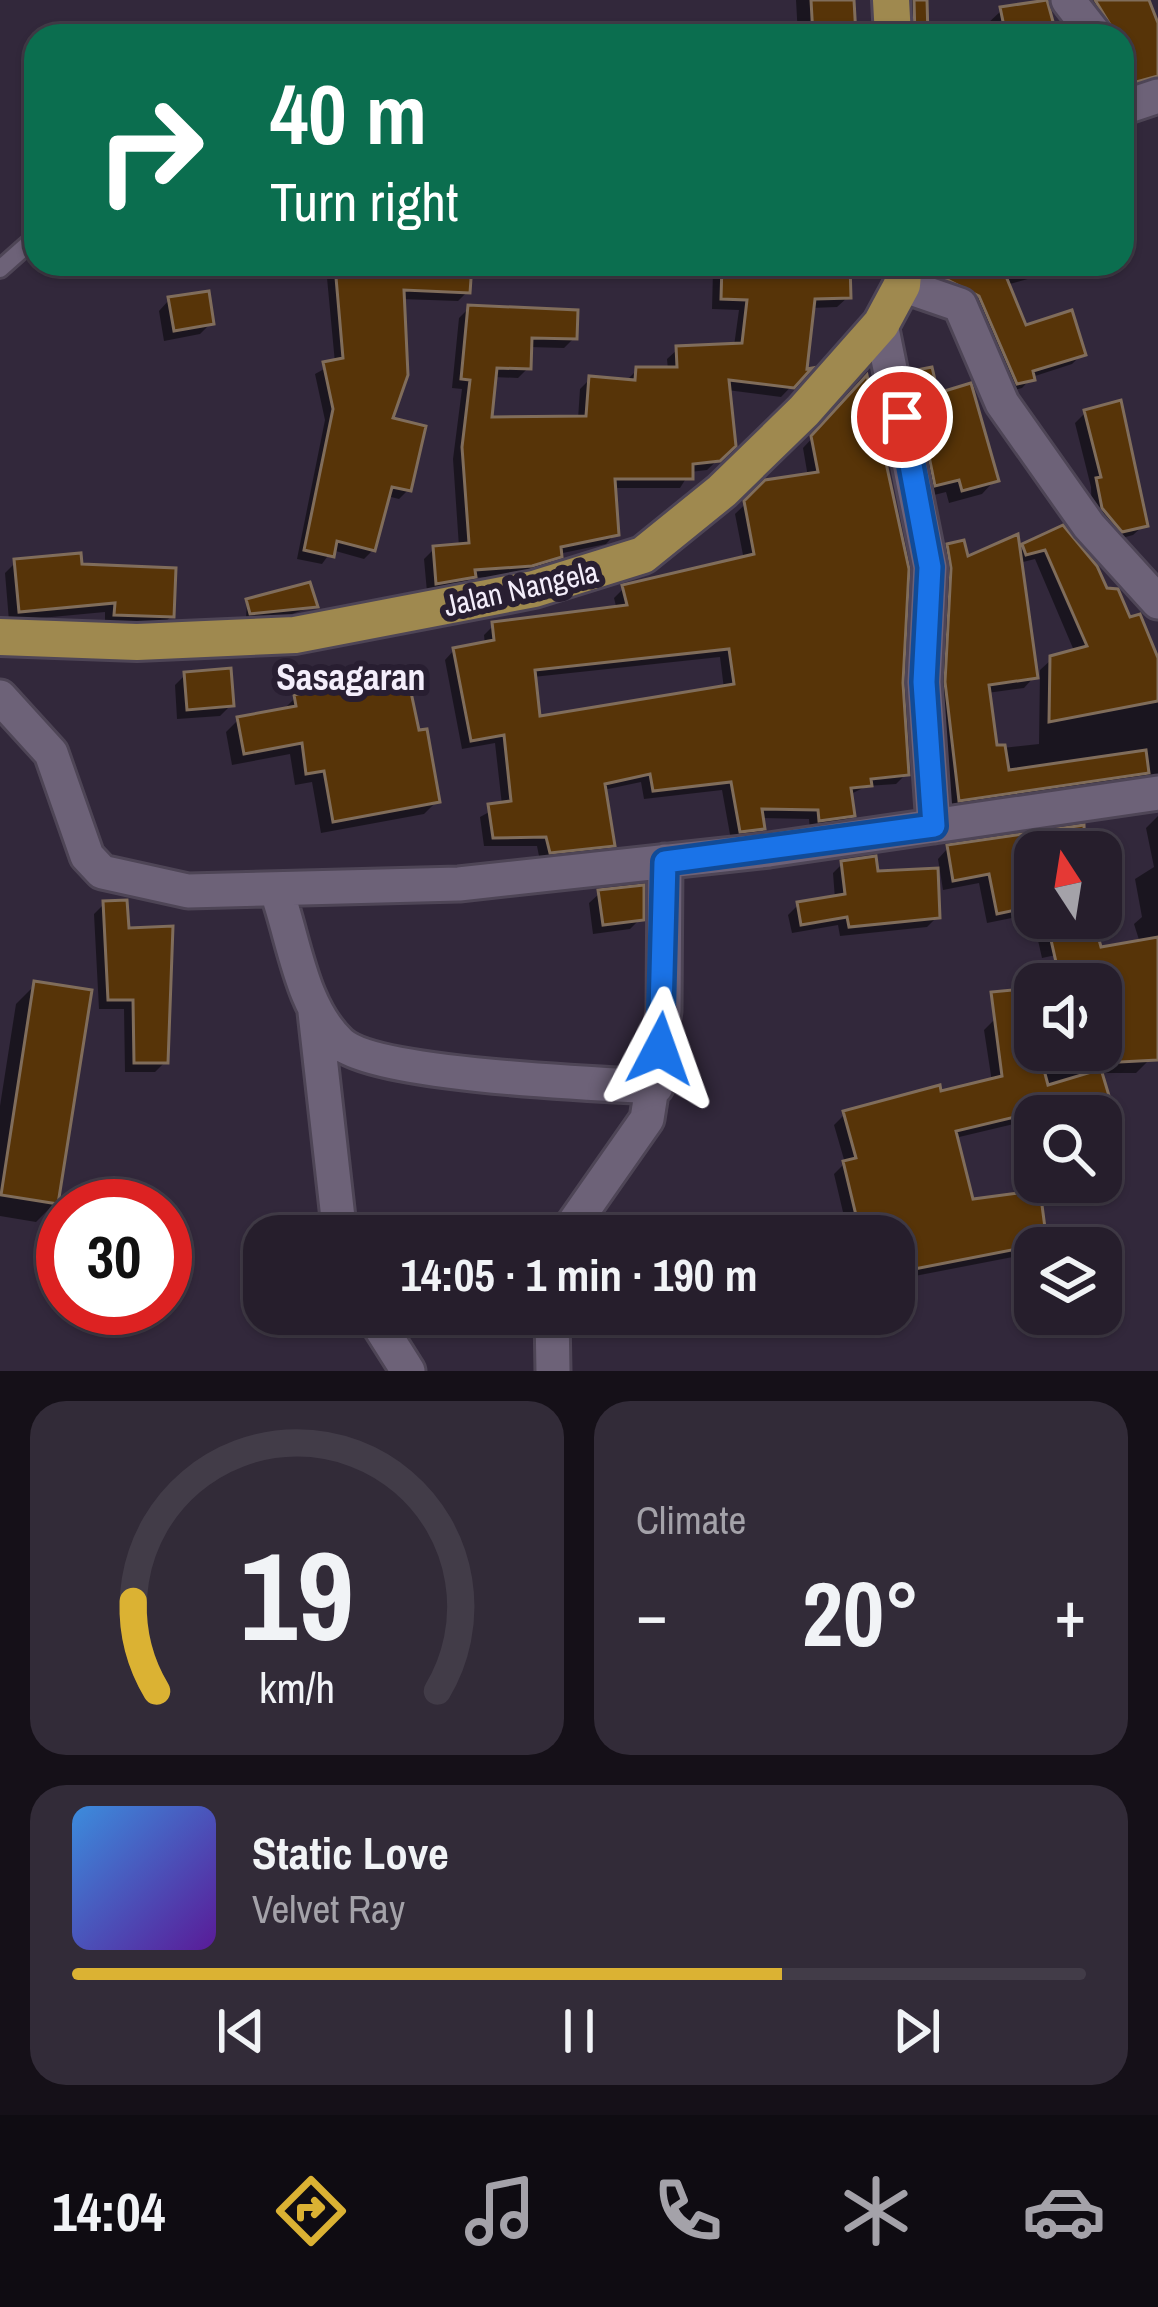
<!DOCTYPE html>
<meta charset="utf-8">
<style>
:root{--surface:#261e2c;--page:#322b38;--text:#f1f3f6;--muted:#a4a2a9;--line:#423c48;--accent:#dbb233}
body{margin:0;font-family:"Archivo Narrow",sans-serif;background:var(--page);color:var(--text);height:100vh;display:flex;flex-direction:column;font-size:45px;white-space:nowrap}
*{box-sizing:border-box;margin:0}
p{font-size:39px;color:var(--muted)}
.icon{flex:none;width:66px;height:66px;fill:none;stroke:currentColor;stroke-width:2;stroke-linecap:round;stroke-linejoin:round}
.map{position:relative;height:1371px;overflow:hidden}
.sheet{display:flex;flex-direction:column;gap:30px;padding:30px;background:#151018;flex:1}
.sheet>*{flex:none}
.guide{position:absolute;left:24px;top:24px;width:1110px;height:252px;border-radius:36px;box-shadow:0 3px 9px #0004,0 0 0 3px var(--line);background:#0b6e4f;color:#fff;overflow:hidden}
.needle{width:78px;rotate:348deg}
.controls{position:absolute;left:1014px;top:831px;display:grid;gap:24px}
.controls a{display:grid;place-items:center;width:108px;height:108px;border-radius:24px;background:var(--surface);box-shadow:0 3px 9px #0004,0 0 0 3px var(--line);font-size:60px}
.speed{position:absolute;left:36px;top:1179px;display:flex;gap:24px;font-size:60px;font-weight:700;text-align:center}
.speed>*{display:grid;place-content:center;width:156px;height:156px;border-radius:50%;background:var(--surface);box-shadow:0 3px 9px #0004,0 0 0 3px var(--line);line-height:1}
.speed .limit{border:18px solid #d22;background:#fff;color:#111}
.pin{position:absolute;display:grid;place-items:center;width:102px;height:102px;color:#fff;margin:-51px;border:6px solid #fff;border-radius:50%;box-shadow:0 3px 12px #0007}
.me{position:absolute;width:132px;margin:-66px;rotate:4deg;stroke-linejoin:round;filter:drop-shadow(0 0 9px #0008)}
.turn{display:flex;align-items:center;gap:42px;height:252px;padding:0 48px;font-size:54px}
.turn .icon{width:156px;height:156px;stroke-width:2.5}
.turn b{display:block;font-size:84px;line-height:102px}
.big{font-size:90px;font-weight:700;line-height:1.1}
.sheet .tile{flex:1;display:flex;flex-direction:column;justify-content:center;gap:18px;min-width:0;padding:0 42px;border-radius:36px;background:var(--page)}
.sheet .dial{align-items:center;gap:0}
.dial svg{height:312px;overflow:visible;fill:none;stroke:var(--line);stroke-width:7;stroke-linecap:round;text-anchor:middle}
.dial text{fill:var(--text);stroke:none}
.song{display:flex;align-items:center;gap:36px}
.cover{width:144px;height:144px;border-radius:18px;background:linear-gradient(135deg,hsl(210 70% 55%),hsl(270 70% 35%))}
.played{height:12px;border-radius:6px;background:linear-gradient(90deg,var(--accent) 70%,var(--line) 70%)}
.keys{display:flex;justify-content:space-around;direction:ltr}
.heat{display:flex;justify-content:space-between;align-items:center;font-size:66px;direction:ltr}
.sheet .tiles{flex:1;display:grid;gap:30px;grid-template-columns:1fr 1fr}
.tile:last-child{grid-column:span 2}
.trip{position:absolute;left:243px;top:1215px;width:672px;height:120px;border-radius:36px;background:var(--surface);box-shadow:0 3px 9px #0004,0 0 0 3px var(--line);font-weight:700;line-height:120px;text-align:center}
.menu{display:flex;height:192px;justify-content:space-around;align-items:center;background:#0f0c12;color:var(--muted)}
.menu .icon{width:84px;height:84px}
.menu .selected{color:var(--accent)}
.menu b{font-size:54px;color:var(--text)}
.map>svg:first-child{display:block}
.shadow{fill:#0007;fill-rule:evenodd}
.building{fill:#573408;stroke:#806d5b;stroke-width:3;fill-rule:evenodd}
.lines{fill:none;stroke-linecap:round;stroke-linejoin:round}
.service-casing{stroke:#4e4556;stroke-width:22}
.minor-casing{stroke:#4e4556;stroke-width:39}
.primary-casing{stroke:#4e4556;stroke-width:42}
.service{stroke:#6d6278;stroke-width:16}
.minor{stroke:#6d6278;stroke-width:33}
.primary{stroke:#9f894f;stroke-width:36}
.route-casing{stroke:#114b97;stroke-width:30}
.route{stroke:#1a73e8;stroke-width:21}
.labels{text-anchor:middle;stroke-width:12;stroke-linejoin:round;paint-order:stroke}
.street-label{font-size:30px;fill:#f4eefb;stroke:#281e31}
.quarter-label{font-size:36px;font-weight:bold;fill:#f4eefb;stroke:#281e31}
</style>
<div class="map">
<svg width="1158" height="1371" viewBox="0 0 1158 1371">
<rect width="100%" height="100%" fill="#32283b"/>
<!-- shadow -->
<path class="shadow" d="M796,0H852L856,36H798Z
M898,0H924L925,36H905Z
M1078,0H1148L1158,34V82L1122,92V36H1102Z
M1002,10L1053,36H990L987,24Z
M270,26L277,36H255Z
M333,264H386L387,270L469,264L467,292L458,301L401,299L389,420L408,490L399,499L387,496L373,550L364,559L332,550L322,564L297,559L325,420L315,374L335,363L327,278Z
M721,264H862L847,266L848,297L837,307L811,308L805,372L781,397L727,390L733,445L707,470L690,472L680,488H613L616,533L606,544L558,554L548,566L520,575L470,578L462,587L427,592L424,559L434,549L459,547L453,459L462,389L452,388L459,318L469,308L574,338L564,348L529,347L528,368L518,378L493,377L489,420L578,419L580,389L590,379L625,382L637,370H668L667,359L678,349L734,346L739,310L712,309L713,271Z
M926,264H1045L1035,277L1006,285L1024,328L1082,354L1072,364L1032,377L1022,388L1007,392L933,286Z
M169,300L211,323L200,334L164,341L159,311Z
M913,374L995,480L982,494L949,503L946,492L922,498L900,388Z
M865,381L906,774L896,784L867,786L849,795L852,815L842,825L810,830L809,819L760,818L762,828L752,838L731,840L722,790L644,799L641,782L603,790L612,845L602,854L540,861L537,846H484L480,817L502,805L495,743L462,749L445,660L454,650L485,645L484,635L494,625L617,610L614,598L624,588L744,560L735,514L767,483L808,477L803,448ZM720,657L724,689L538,720L533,677Z
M1085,413L1144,525L1133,535L1111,541L1092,519L1091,487L1075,423Z
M1062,529L1158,665V787L949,810L936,694L937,557L948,546L965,560L1017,553ZM1035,559L1075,653L1052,659L1040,670L1039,744L994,749L987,693L1024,688L1034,677L1019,563Z
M16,562L79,567L171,616L161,627L105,625V612L9,621L5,573Z
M247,602L315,606L286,616L246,618Z
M185,675L231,705L220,716L177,719L175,685Z
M296,697L437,801L424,814L321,833L312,782L295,785L290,754L232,765L226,732L239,719L281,712Z
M1158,816V1035L1147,1037V1062L1136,1073H1099L1110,1108L1101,1116H1069L1068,1111L955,1138L971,1202L1044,1242L1034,1253L894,1280V1236H838L847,1229L834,1174L845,1163L834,1125L845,1114L992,1082L984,1030L995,1019L1035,1013V1050H1101V984H1061L1056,955L1042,958L1032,914L987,923L979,883L943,890L938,859L948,848L1082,852H1035V918H1090L1098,951L1140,943L1134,924L1142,917L1135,879L1154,867L1146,828Z
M843,863L875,874L937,917L927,927L840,936L838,925L792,933L788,915L798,905L835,899L833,873Z
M600,893L641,918L630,929L593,934L589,903Z
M104,904L126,931L165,1062L155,1072H125L124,1009H99L94,914Z
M35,985L55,1203L36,1222L0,1216V1106L16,1004Z"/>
<!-- building -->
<path class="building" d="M811,0H854L856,36H813Z
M914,0H927L928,36H915Z
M1047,0L1057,36H1006L1000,7Z
M1095,0H1149L1158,23V76L1129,84L1122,65V36H1117Z
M368,264V269L472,264L470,293L404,290L408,375L393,418L426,426L411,491L392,487L375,551L337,541L334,557L304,550L333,409L323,362L343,358L335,266Z
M722,264H850L851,298L815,299L807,369L812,368L794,388L729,380L736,446L720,461L693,464V479H615L619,535L561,547L562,557L532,566L475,570L476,577L436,584L433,546L469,543L462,447L470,380L461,379L468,305L578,310L577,339L532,338L531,369L497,368L492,417L586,416L589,376L635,380L636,367H677L676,346L742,343L747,300L721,299Z
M963,264H1001L1026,325L1072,310L1086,355L1033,371L1035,380L1017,384L979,296L942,277L941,272Z
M209,291L214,324L174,331L168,297Z
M932,367L938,393L971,383L999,481L962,491L959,480L935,486L912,371Z
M867,375L909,569L903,683L909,775L871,779L872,786L851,788L855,816L819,821L818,810L762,809L765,829L740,832L731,782L653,791L650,774L605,784L615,846L550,853L546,837L493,838L488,804L511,801L504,735L471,741L453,648L494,640L492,622L627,605L622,585L754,554L744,501L765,480L818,472L811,436ZM729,649L734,684L540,716L535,670Z
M1121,400L1148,526L1122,532L1102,508L1096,478L1101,477L1084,410Z
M1063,525L1097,566L1107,588L1118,589L1130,617L1140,614L1158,658V701L1049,722L1050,656L1087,646L1045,550L1026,555L1022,544Z
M1018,534L1038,678L989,685L997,745H1005L1009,770L1146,750L1149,773L959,801L945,682L951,568L947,544L964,540L968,556Z
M81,553L82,564L176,568L174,617L114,615L115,603L19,612L14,559Z
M310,582L318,607L250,614L246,599Z
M231,668L234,706L187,710L184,672Z
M408,678L419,730L427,729L440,802L333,822L324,771L306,774L302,743L244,754L237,717L296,706L294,695L353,681L355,689Z
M1084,825L1085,852H1035V906L997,914L989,874L953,881L947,845Z
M876,856L878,871L938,868L940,918L849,927L847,917L801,925L797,902L845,894L841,861Z
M644,885V920L603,925L598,890Z
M127,900L129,928L173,926L168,1063H134L133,1000H108L103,901Z
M1046,918H1093L1101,947L1158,937V1060L1101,1063V984H1061Z
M34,981L92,990L58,1204L1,1195Z
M1035,988V1068L1043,1066L1048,1085L1101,1069L1113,1109L1082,1116L1078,1102L956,1131L973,1199L1040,1190L1047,1243L894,1273V1236H861L843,1161L856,1158L843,1111L940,1085L941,1091L1002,1076L991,992Z"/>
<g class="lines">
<defs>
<path id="service" d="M0,269L36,237"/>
<path id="minor" d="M1068,0L1096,36
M1122,108L1158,96
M902,285L960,305L1002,403L1089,526L1158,602
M881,324L930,567L924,682L934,826
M0,697L51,753L87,856L102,872L188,891L459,884L769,850L1158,793
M277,892C294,940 301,1007 340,1043C376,1075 598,1084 656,1087
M315,1012L340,1236
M565,1236L647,1119L664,1011L665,861
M372,1314L408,1371
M552,1314L553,1371"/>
<path id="primary" d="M891,0L893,36
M0,637L137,642L295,635L534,589L643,555L722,491L804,411L881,324L902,285L904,264"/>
</defs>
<!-- service casing -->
<use href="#service" class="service-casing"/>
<!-- minor casing -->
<use href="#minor" class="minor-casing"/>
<!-- primary casing -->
<use href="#primary" class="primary-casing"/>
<!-- service -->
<use href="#service" class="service"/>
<!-- minor -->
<use href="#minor" class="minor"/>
<!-- primary -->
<use href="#primary" class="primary"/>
</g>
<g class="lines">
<defs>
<path id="route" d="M660,1049L665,862L934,826L924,682L930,567L902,417"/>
</defs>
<!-- route casing -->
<use href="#route" class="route-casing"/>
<!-- route -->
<use href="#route" class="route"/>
</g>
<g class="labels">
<!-- street labels -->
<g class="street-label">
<text transform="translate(521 589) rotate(-13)" y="10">Jalan Nangela</text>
</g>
<!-- quarter labels -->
<g class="quarter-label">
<text x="351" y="690">Sasagaran</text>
</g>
</g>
</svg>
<div class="controls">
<a><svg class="needle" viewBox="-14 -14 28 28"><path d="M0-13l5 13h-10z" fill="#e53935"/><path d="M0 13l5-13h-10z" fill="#a4a2a9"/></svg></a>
<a><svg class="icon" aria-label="sound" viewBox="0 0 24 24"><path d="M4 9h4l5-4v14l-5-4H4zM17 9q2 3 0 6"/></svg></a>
<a><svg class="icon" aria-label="search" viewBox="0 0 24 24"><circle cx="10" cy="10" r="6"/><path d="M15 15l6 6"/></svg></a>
<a><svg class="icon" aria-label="layers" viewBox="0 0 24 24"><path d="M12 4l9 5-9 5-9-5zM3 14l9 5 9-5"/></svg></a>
</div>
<div class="speed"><div class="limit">30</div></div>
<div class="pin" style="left:902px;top:417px;background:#d93025"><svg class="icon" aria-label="arrive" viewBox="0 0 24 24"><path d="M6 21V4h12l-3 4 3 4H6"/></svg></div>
<svg class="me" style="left:660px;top:1049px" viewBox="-20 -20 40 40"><path d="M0-17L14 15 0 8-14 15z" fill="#1a73e8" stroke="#fff" stroke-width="4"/></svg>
<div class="trip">14:05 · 1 min · 190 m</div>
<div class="guide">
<div class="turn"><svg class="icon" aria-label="right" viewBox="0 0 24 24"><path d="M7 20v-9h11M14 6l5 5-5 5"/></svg><div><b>40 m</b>Turn right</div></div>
</div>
</div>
<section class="sheet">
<div class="tiles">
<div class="tile dial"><svg viewBox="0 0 100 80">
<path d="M14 69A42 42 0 1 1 86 69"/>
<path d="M14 69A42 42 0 0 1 8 46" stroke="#dbb233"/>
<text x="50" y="56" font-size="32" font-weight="700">19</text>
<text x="50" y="72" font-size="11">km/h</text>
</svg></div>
<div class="tile"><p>Climate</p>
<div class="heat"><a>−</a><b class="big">20°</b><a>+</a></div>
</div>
<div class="tile">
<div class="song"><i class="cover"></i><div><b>Static Love</b><p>Velvet Ray</p></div></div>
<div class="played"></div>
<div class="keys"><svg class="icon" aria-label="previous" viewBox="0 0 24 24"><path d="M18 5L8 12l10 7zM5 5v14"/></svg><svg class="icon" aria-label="pause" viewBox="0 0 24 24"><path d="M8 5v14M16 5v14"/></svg><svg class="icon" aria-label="next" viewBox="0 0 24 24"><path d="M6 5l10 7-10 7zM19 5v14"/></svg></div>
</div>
</div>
</section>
<nav class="menu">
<b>14:04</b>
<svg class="icon selected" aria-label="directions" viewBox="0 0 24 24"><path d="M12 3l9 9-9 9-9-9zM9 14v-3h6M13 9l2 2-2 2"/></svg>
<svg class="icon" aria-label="music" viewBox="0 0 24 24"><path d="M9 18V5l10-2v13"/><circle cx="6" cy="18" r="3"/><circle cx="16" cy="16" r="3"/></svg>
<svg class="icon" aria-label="phone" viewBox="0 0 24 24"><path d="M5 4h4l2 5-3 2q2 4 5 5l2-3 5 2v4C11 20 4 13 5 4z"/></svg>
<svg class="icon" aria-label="climate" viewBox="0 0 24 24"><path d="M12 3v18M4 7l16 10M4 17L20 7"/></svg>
<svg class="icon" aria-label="car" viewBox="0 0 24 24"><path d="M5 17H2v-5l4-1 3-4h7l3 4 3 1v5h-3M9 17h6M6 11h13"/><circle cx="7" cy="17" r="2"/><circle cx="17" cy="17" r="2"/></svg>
</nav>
